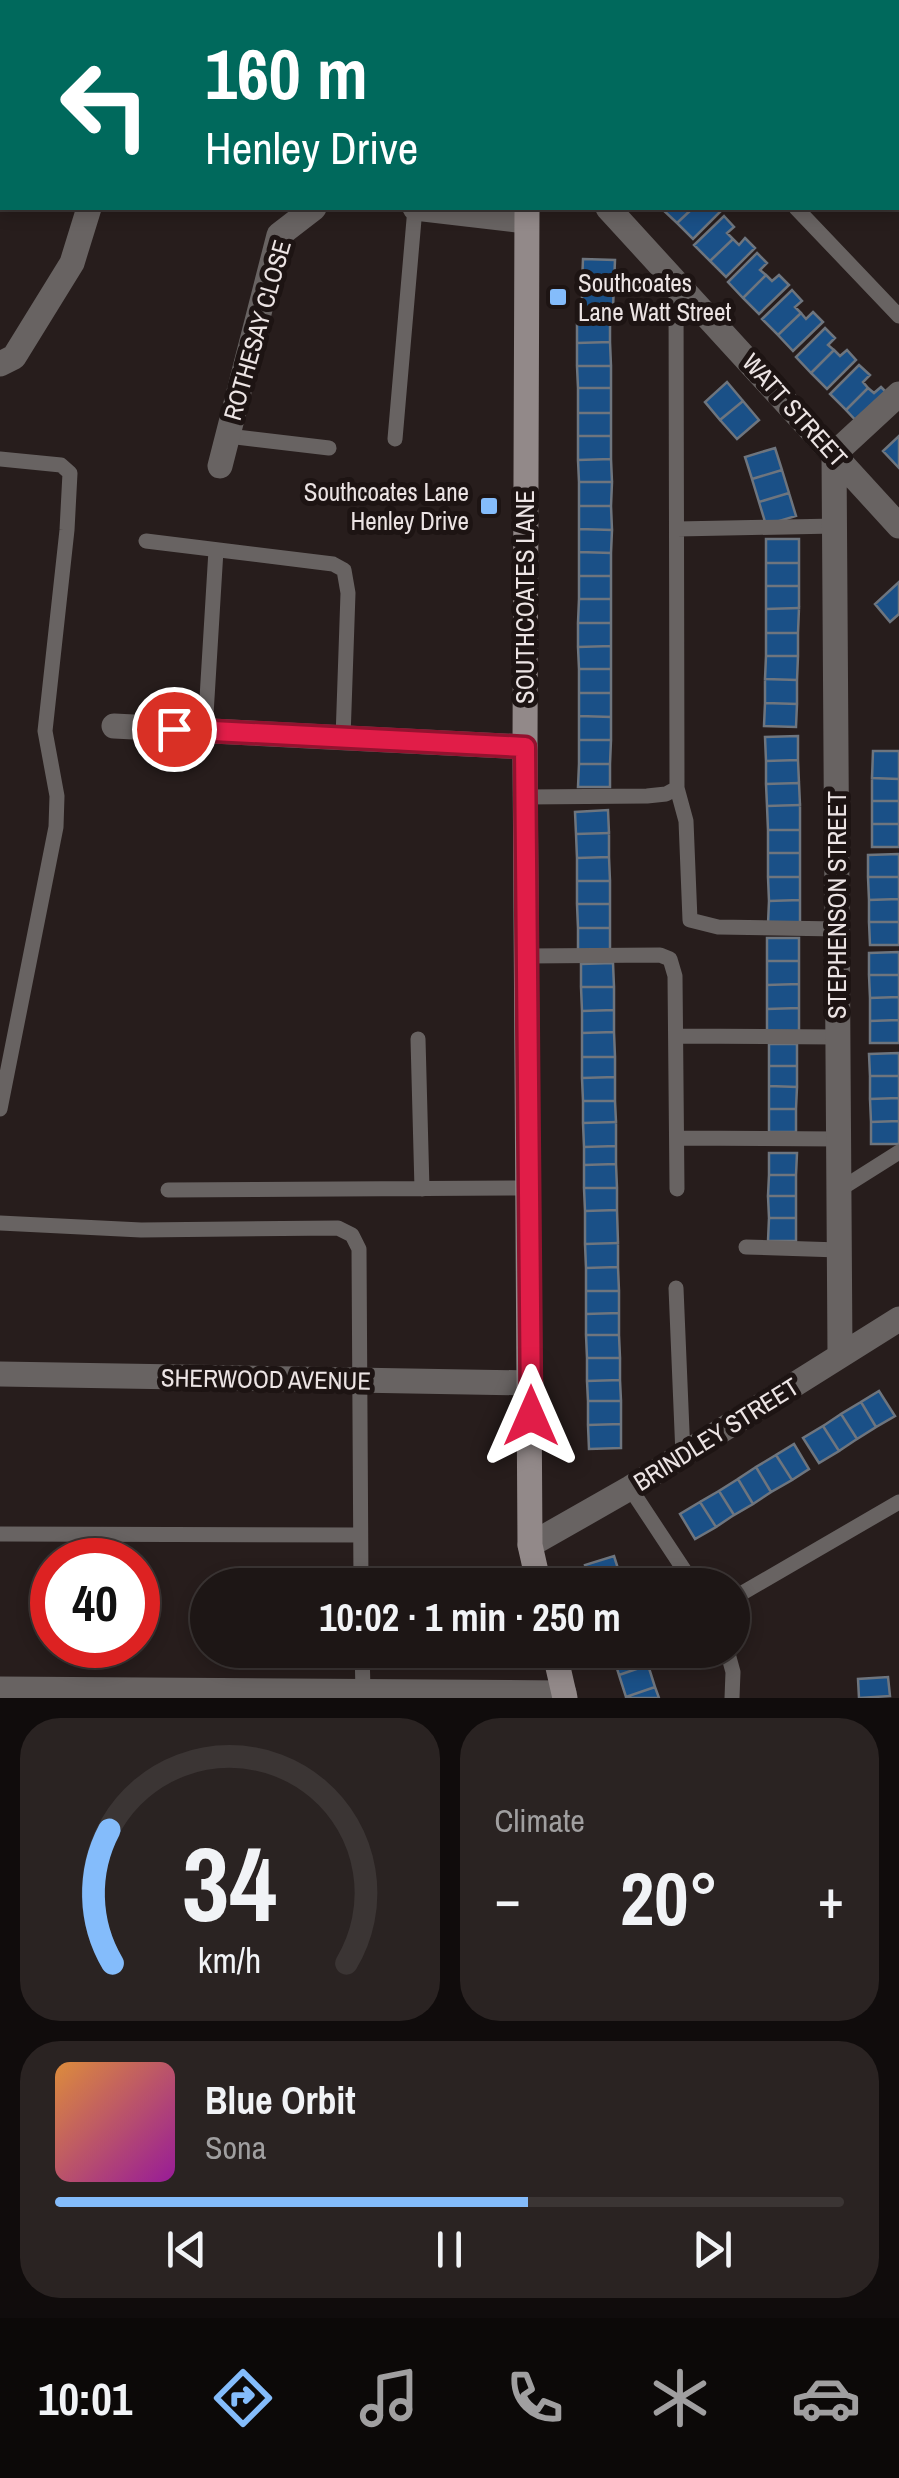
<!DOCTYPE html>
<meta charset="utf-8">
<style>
:root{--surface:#1d1615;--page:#2a2322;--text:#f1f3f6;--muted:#a09fa0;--line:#3b3534;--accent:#84bcfb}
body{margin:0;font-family:"Archivo Narrow",sans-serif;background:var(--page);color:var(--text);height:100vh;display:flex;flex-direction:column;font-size:38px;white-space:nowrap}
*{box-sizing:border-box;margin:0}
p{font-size:32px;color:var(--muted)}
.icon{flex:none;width:55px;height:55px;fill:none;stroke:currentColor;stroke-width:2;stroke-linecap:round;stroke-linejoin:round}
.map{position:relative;height:1698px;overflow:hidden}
.details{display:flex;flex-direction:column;gap:20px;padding:20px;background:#100c0c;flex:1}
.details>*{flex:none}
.top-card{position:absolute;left:0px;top:0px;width:900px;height:210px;box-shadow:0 5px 15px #0003,0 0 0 2px var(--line);background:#00695c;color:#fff;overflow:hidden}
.speed{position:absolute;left:30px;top:1538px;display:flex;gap:20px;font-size:50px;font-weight:700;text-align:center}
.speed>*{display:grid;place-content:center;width:130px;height:130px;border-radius:50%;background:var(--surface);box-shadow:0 5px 15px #0003,0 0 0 2px var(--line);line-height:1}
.speed .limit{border:15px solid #d22;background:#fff;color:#111}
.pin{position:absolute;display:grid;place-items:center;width:85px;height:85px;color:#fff;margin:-42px;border:5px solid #fff;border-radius:50%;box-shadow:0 2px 10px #0007}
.me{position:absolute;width:110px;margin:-55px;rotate:0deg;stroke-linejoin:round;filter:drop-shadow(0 0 8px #0008)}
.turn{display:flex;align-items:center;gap:35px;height:210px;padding:0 40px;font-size:45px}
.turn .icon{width:130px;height:130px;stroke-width:2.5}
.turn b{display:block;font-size:70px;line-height:85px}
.big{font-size:75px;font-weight:700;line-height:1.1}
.details .widget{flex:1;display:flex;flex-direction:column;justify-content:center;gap:15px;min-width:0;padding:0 35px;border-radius:40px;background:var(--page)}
.details .dial{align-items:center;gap:0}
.dial svg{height:260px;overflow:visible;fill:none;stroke:var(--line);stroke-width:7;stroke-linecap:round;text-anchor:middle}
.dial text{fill:var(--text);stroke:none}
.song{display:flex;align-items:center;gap:30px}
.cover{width:120px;height:120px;border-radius:15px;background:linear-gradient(135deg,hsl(30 70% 55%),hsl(300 70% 35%))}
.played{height:10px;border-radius:5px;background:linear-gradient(90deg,var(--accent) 60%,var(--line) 60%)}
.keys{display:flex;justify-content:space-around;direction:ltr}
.heat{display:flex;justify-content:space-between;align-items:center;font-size:55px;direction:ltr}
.details .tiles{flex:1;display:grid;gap:20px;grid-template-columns:1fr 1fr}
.widget:last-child{grid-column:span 2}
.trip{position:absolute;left:190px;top:1568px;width:560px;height:100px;border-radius:50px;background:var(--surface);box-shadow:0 5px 15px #0003,0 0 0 2px var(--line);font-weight:700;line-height:100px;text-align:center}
.tab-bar{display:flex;height:160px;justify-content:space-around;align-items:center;background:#0c0908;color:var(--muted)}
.tab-bar .icon{width:70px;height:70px}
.tab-bar .on{color:var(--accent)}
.tab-bar b{font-size:45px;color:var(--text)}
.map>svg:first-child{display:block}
.building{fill:#1a5087;stroke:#6e757e;stroke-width:2.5}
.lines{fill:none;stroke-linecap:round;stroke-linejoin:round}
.lane{stroke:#686362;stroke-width:15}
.street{stroke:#686362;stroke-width:25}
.secondary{stroke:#928989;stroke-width:25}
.route-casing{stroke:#92132f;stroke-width:25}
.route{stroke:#e11d48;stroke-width:18}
.poi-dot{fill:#84bcfb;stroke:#1d1413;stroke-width:4}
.labels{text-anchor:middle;stroke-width:10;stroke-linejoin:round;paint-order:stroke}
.poi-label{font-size:25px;fill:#ece4e4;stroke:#1d1413;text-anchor:start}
.street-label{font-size:25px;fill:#ece4e4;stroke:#1d1413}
</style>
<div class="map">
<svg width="899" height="1698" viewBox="0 0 899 1698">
<rect width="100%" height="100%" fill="#271d1c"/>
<!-- building -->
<path class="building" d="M661,208H693L677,223Z
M693,208H719L722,210L693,239L677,223Z
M724,216L734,227L727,233L733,239L710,261L694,245Z
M745,238L755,248L726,277L710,261L733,239L739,245Z
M757,253L767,263L760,270L766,275L743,298L728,282Z
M583,259L615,260L614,284L582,283Z
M766,275L772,281L779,275L789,285L759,314L743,298Z
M582,283L614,284L613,308L582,307Z
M792,290L802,301L795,307L801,313L778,335L762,319Z
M813,312L823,322L793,351L778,335L801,313L806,319Z
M577,319H610V342L577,343Z
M825,328L835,338L828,345L834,350L811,373L796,357Z
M610,342L611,366H577V343Z
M834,350L840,356L847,350L856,360L827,389L811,373Z
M859,365L870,375L863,382L868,388L846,410L830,394Z
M577,366H611V388H578Z
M727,382L743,401L720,420L705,402Z
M881,387L891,397L861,426L846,410L868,388L874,393Z
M578,388H611V413H578Z
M743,401L759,420L737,439L720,420Z
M578,413H611V436H578Z
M578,436H611V459L578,460Z
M899,436V468L883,451Z
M775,448L782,470L752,479L745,457Z
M611,459L612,482H579L578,460Z
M782,470L789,493L759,502L752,479Z
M579,482H612L611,506H579Z
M789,493L796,516L766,525L759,502Z
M579,506H611L612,530L579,529Z
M579,529L612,530L611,553L579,552Z
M766,539H799V563H766Z
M579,552L611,553V576H579Z
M766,563H799V586H766Z
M579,576H611V599H579Z
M899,582V614L890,622L875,604Z
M766,586H799V608L766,609Z
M579,599H611V623H578Z
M799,608L798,633H766V609Z
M578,623H611V646L578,647Z
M766,633H798V656H766Z
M611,646V669H579L578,647Z
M766,656H798L797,680L765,679Z
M579,669H611V693H579Z
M765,679L797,680V704L765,703Z
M579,693H611V717L579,716Z
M765,703L797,704L796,727L764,726Z
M579,716L611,717V740H579Z
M798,736V760L766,761L765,737Z
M579,740H611L610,764H579Z
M873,751H899V779L872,778Z
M798,760L799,783L766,784V761Z
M579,764H610V787H578Z
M872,778L899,779V801H872Z
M799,783L800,805L767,806L766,784Z
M872,801H899V824H872Z
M800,805V830H768L767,806Z
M608,810L609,833L576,834L575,812Z
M872,824H899V847H872Z
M768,830H800V853H768Z
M609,833V857L577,858L576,834Z
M768,853H800V877H768Z
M899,854V877H868V855Z
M609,857L610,881H577V858Z
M768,877H800V900L769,901Z
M868,877H899V899L869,900Z
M577,881H610V904H577Z
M899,899V922H869V900Z
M800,900V924H768L769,901Z
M577,904H610V928H578Z
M869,922H899V945H870Z
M578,928H610V951H578Z
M767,938H799V961H767Z
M899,952V975H869V953Z
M767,961H799V984L767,985Z
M613,963L614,987H581V964Z
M869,975H899V997L870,998Z
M799,984V1008L767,1009V985Z
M581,987H614V1010L582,1011Z
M899,997V1020L870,1021V998Z
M799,1008V1031L767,1032V1009Z
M614,1010V1032L582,1033V1011Z
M899,1020V1043H870V1021Z
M614,1032L615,1057H582V1033Z
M769,1044H797V1066H769Z
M899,1053V1076H870L869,1054Z
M582,1057H615V1077L582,1078Z
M769,1066H797V1087L769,1086Z
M870,1076H899V1098L870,1099Z
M615,1077V1101H583L582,1078Z
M769,1086L797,1087L796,1109H769Z
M899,1098V1121L871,1122L870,1099Z
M583,1101H615L616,1122L583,1123Z
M769,1109H796V1132H769Z
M899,1121V1144H871V1122Z
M616,1122V1146L584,1147L583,1123Z
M616,1146V1164L584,1165V1147Z
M769,1153H797L796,1175H769Z
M616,1164L617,1188H584V1165Z
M769,1175H796V1196H768Z
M584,1188H617V1210L585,1211Z
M768,1196H796V1218H769Z
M617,1210L618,1243L585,1244V1211Z
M769,1218H796V1241H768Z
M618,1243V1267L586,1268L585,1244Z
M618,1267L619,1291H586V1268Z
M586,1291H619V1313L586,1314Z
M619,1313V1335H586V1314Z
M586,1335H619L620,1358H587Z
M587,1358H620V1380L587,1381Z
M620,1380L621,1401H588L587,1381Z
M879,1391L895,1416L876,1427L861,1402Z
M588,1401H621V1424L588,1425Z
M861,1402L876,1427L857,1439L841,1414Z
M841,1414L857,1439L839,1451L823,1426Z
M621,1424V1448L589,1449L588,1425Z
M823,1426L839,1451L819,1463L803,1438Z
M794,1444L809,1469L792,1480L776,1455Z
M776,1455L792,1480L771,1492L756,1467Z
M756,1467L771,1492L753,1504L738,1479Z
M738,1479L753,1504L734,1515L719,1491Z
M719,1491L734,1515L716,1527L700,1502Z
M700,1502L716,1527L695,1539L680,1514Z
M614,1556L621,1578L591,1585L585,1565Z
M622,1650H644L648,1665L619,1675L612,1653Z
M648,1665L655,1687L626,1697L619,1675Z
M888,1677L890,1696L859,1698L858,1679Z
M655,1687L659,1698H626V1697Z"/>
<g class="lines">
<!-- lane -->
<path class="lane" d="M423,2L424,0
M759,2L761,0
M796,208L899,316
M228,436L329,448
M395,439L415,208
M0,459L61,465L70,473L67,530L45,731L57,796L56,827L0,1109
M677,529L835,526
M146,541L333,564L344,570L348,593L343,738
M205,731L216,550
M677,788L686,821L690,920L718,927L838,929
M526,797L647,796L666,794L677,788L676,282
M527,956L660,955L670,959L675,976L677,1189
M676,1036L838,1037
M418,1039L422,1189
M677,1138L839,1139
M168,1190L529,1188
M839,1190L899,1152
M0,1223L141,1230L338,1228L352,1235L359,1249L361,1585
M746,1247L839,1250
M676,1288L683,1455
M630,1488L694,1585
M0,1534L360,1535
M732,1599L899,1502
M362,1650L363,1691
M727,1650L733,1672L732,1698"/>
<!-- street -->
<path class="street" d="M804,0L806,2
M124,2V0
M898,98L899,100
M415,208L525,221
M608,208L899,526
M0,364L14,357L72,263L89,208
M220,466L279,235L314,208
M114,726L525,747
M840,1355L834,454L899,394
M0,1374L531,1383
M530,1545L630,1488L899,1319
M0,1689L564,1693"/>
<!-- secondary -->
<path class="secondary" d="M557,2V0
M527,208L525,747L530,1545L539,1585
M554,1650L565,1698"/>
</g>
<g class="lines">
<defs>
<path id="route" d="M174,729L525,747L531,1416"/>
</defs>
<!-- route casing -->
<use href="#route" class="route-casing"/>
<!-- route -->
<use href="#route" class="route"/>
</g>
<!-- markers -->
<g class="poi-dot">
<rect x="548" y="287" width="20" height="20" rx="5"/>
<rect x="479" y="496" width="20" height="20" rx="5"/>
</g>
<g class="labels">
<!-- poi labels -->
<g class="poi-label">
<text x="578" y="292">Southcoates<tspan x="578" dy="29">Lane Watt Street</tspan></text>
<text x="469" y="501" text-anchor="end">Southcoates Lane<tspan x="469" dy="29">Henley Drive</tspan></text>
</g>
<!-- street labels -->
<g class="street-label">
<text transform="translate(257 330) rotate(-74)" y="9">ROTHESAY CLOSE</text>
<text transform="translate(795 410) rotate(48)" y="9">WATT STREET</text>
<text transform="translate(525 597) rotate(-90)" y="9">SOUTHCOATES LANE</text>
<text transform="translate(837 905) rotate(-90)" y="9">STEPHENSON STREET</text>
<text transform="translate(266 1379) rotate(1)" y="9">SHERWOOD AVENUE</text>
<text transform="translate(716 1434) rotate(-32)" y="9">BRINDLEY STREET</text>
</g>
</g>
</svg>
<div class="speed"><div class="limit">40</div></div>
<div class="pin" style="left:174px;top:729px;background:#d93025"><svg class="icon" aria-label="arrive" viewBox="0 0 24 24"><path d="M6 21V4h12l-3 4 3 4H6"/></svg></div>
<svg class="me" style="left:531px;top:1416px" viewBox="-20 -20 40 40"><path d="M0-17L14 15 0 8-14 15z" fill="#e11d48" stroke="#fff" stroke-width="4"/></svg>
<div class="trip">10:02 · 1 min · 250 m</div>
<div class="top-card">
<div class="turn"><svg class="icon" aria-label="left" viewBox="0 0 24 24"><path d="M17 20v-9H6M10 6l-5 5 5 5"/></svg><div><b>160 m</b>Henley Drive</div></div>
</div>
</div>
<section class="details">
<div class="tiles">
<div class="widget dial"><svg viewBox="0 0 100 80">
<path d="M14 69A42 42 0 1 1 86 69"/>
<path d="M14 69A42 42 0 0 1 13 28" stroke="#84bcfb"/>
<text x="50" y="56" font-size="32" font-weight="700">34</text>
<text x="50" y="72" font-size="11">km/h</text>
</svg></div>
<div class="widget"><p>Climate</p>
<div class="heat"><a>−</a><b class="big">20°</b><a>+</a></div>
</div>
<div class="widget">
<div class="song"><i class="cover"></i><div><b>Blue Orbit</b><p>Sona</p></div></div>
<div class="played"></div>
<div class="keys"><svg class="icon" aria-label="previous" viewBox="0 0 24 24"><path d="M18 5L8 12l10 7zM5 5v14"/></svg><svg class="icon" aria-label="pause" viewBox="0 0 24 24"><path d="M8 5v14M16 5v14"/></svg><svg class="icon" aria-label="next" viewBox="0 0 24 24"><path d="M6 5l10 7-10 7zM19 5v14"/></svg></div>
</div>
</div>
</section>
<nav class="tab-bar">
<b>10:01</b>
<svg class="icon on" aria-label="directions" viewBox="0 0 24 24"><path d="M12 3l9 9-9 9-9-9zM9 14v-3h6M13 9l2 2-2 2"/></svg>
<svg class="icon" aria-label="music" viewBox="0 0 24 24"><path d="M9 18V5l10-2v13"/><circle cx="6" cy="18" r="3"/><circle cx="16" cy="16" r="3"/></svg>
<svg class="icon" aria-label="phone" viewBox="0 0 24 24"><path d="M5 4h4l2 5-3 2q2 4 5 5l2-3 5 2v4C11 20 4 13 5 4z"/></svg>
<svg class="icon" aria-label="climate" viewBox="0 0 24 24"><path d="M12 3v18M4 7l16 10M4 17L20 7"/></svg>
<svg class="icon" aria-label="car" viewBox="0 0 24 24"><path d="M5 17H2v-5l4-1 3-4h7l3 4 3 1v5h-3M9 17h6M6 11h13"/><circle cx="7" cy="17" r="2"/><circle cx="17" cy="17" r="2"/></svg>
</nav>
